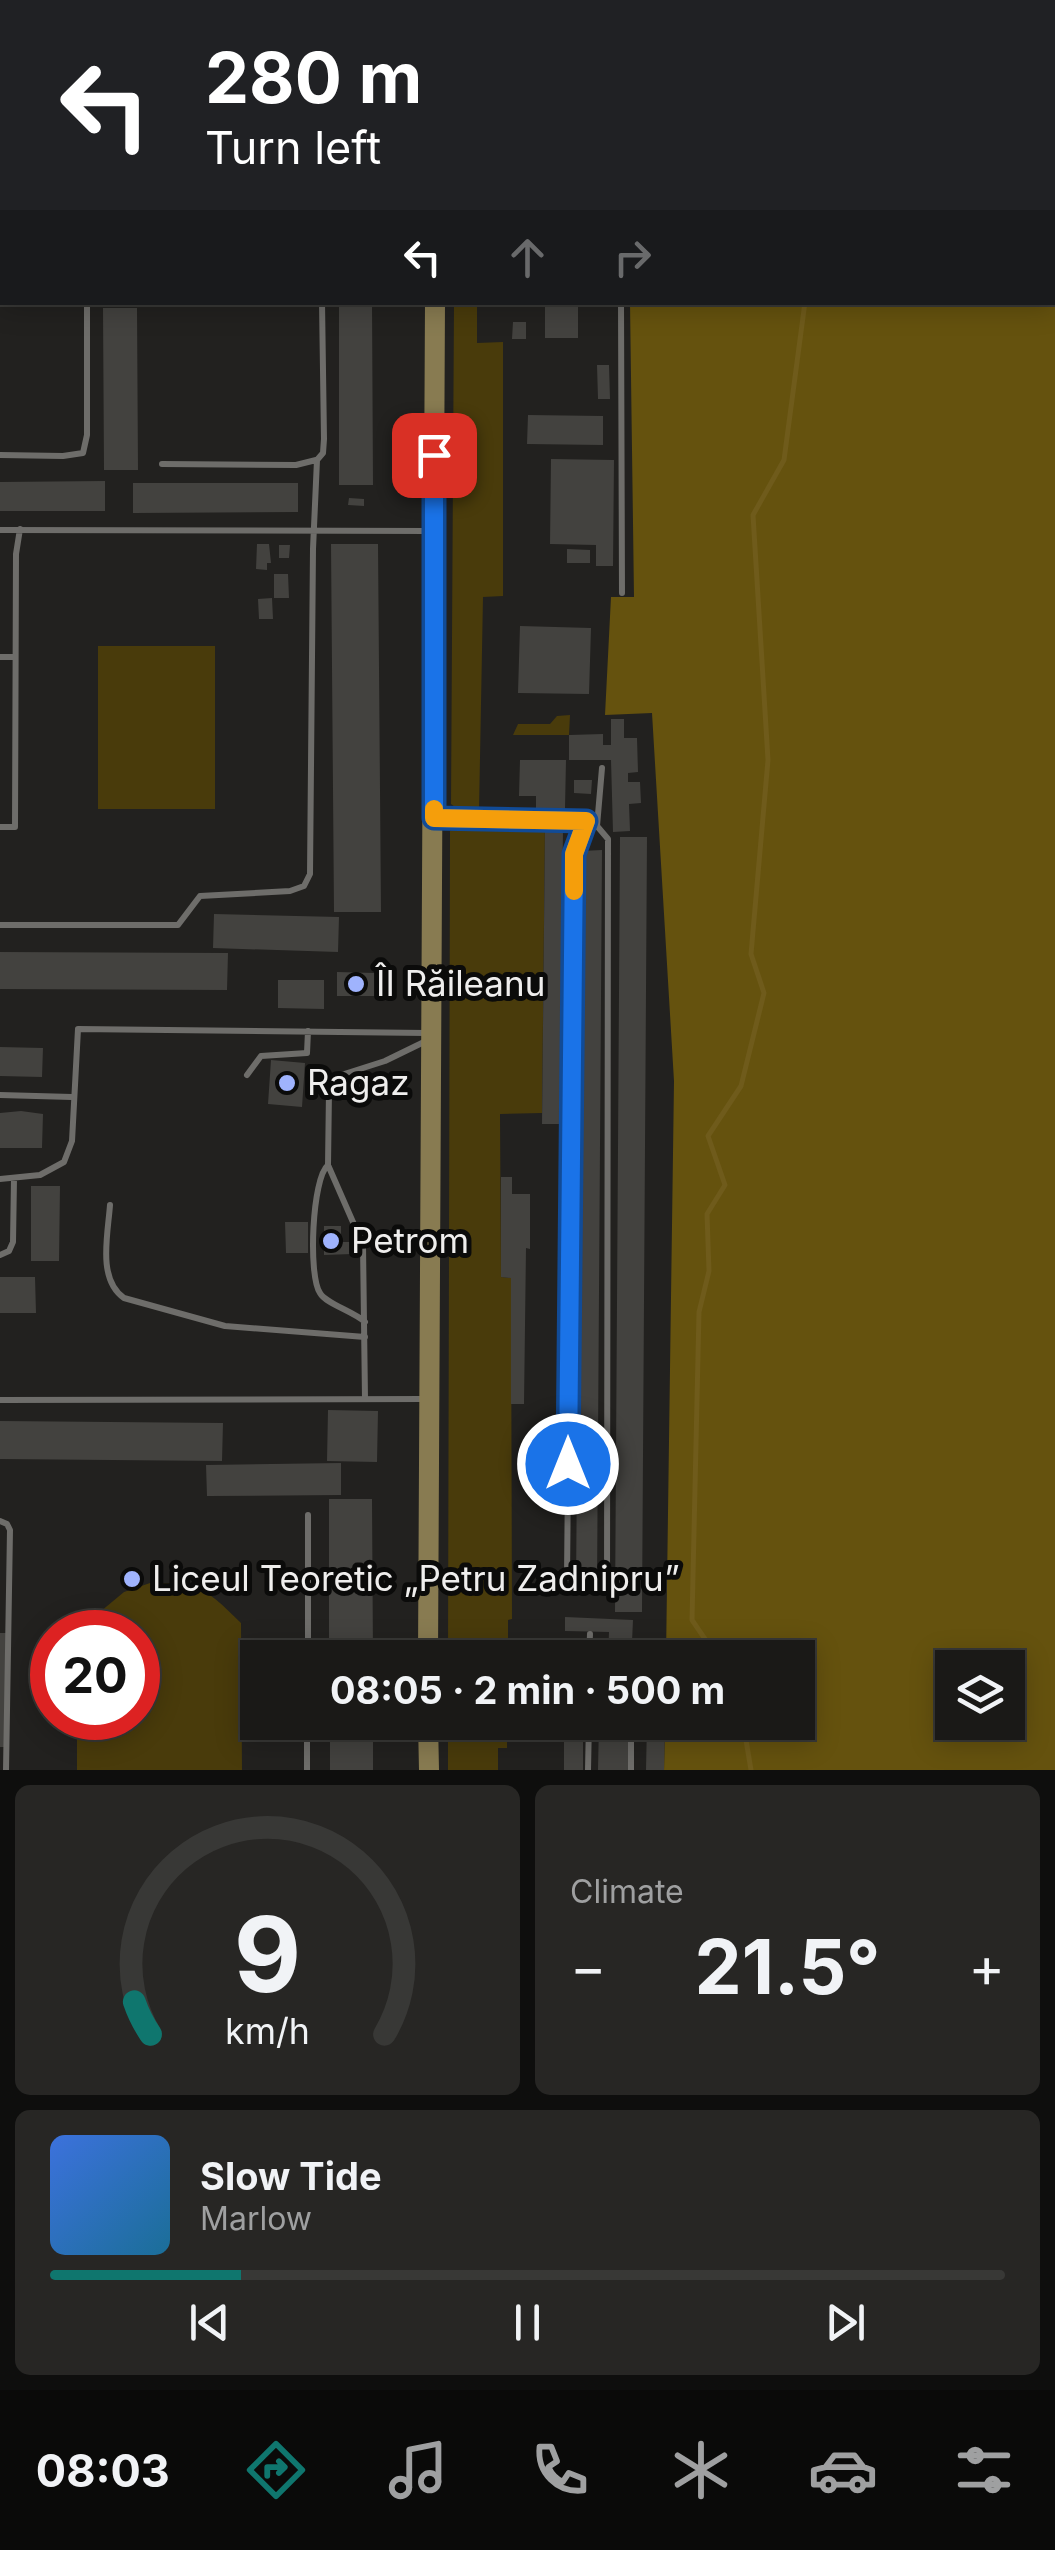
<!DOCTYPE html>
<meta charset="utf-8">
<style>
:root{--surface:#1a1917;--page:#272624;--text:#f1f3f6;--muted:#9fa0a1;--line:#383836;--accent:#0f766e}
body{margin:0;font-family:Inter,sans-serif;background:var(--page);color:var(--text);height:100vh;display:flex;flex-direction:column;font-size:38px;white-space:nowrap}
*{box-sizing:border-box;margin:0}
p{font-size:32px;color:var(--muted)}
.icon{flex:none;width:55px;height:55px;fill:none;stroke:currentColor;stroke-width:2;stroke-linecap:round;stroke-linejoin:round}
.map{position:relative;height:1770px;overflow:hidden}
.drawer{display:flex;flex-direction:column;gap:15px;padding:15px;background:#0e0e0d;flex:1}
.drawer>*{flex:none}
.guide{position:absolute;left:0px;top:0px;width:1055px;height:305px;box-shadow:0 5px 25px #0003,0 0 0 2px var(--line);background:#202124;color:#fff;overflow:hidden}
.controls{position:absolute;left:935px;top:1650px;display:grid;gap:20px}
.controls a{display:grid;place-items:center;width:90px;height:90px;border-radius:0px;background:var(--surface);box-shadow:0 5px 25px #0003,0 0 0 2px var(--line);font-size:50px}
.speed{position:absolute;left:30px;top:1610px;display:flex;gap:20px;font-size:50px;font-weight:700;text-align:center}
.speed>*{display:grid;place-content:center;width:130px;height:130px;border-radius:50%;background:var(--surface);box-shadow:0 5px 25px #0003,0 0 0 2px var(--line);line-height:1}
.speed .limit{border:15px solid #d22;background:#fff;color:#111}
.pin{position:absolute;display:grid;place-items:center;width:85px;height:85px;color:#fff;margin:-42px;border-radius:20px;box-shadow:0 5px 15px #0006}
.me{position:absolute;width:110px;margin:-55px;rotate:0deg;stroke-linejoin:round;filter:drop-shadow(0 0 8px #0008)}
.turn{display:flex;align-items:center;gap:35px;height:210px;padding:0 40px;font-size:45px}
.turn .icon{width:130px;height:130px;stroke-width:2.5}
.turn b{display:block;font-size:70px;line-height:85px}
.lanes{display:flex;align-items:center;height:95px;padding:0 40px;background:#0003;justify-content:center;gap:50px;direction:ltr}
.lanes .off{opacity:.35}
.big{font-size:75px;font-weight:700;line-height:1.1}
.drawer .card{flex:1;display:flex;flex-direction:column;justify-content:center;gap:15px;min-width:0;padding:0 35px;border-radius:15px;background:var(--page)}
.drawer .dial{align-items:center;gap:0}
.dial svg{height:260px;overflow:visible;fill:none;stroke:var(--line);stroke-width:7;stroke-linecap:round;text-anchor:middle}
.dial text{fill:var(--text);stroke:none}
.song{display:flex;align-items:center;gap:30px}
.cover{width:120px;height:120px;border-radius:15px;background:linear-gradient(135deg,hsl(220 70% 55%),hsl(200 70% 35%))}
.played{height:10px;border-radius:5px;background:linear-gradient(90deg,var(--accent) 20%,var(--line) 20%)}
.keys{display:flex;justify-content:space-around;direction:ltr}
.heat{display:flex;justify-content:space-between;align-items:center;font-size:55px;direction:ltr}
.drawer .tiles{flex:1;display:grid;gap:15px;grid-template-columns:1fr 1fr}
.card:last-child{grid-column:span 2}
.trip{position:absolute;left:240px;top:1640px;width:575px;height:100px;border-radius:0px;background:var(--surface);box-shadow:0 5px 25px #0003,0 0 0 2px var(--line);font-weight:700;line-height:100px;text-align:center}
.menu{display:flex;height:160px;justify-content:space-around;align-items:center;background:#0a0a09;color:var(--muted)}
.menu .icon{width:70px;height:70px}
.menu .active{color:var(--accent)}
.menu b{font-size:45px;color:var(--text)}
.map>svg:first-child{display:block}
.green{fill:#493b0b}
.forest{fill:#65520e;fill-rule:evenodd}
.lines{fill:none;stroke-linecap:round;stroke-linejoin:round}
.stream{stroke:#6f5b1b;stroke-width:5}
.building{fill:#43423f}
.lane{stroke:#6e6d6a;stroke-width:6}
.secondary{stroke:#7b745d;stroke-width:18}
.primary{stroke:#887b51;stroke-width:20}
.route-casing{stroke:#114b97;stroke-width:25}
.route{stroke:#1a73e8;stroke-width:18}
.slow{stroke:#f59e0b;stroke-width:18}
.poi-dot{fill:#9fb3fd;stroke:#0b0b0a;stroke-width:4}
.labels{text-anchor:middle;stroke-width:10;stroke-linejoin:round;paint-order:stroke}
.poi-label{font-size:35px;fill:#efeeed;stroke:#0b0b0a;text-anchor:start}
</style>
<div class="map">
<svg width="1055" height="1770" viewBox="0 0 1055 1770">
<rect width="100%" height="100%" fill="#22211f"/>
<!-- green -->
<path class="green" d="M454,303H477V343L503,342V596L483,597L479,812H462L451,804Z
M98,646H215V809H98Z
M570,715L569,735H513L518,724H550L557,716Z
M469,824L545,825L542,1113L500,1114L501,1277L511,1278L512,1619L508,1620V1657L448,1658L450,831L460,825Z
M150,1583C199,1583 206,1588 241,1623L242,1770H77V1718H138V1632L77,1631L124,1592Z
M448,1723H507V1748H498V1770H448Z"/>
<!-- forest -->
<path class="forest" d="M737,0H1055V1770H664L665,1723L798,1722V1658L666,1657L674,1081L652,713L605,715L611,597H634L630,303L1052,302V2H737ZM952,1668H1008V1722H952Z"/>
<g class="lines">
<!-- stream -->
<path class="stream" d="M804,2L805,0
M718,1658L692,1620L699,1312L709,1271L707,1214L725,1185L708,1136L741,1086L764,993L751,954L768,760L753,515L784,460L805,302
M743,1722L751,1770"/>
</g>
<!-- building -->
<path class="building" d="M339,302H372L373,485H339Z
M545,306H578V338H545Z
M103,308H137L138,470H104Z
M513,322H526V339H512Z
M597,365H609L610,399H598Z
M528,415L603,416V445L527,444Z
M551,459L614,460L613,566H596V545L550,544Z
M105,481V511H0V482Z
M133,483H298V512L133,513Z
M349,498L364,499V506L348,505Z
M257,544H269L271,563H267V570L256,569Z
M331,544H378L381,912H334Z
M279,545H290L289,558H279Z
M567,549L590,550V563H567Z
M274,574H288L289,598H274Z
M272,598L273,619H259L258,599Z
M520,626L591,628L589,694L518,693Z
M611,719H624V738H637L638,772L628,773V782H640L641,803L629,804L630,831L613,832L611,760H569V735L603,734V745H611Z
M520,760H566L565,809L536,808V796H519Z
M574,780H592L591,794L574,793Z
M545,828H563L560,1124H542Z
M620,837H647L642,1612H615Z
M602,850L597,1588L576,1587L582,851Z
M214,914L339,917L338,952L213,948Z
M0,952L228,953L227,990L0,989Z
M337,972L375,973V996H337Z
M278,980H324V1009L278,1008Z
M0,1047L43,1048L42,1077L0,1076Z
M271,1060L305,1063L302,1107L268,1104Z
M21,1111L43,1114L42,1148H0V1113Z
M501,1177H512V1194H530V1249L526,1248L524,1404H511V1278L501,1277Z
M31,1186H60L59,1261H31Z
M285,1222H308V1253H286Z
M324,1226H341V1242H352V1254L324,1255Z
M0,1277H35L36,1313H0Z
M328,1410L378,1411L377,1462L327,1461Z
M0,1421L223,1423L222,1461L0,1459Z
M341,1463V1495L207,1496L206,1465Z
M329,1499H372L373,1658H329Z
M565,1617L633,1620L632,1642L650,1643V1656L608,1658L609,1632L565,1631Z
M0,1633H7L6,1747H0Z
M565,1641L578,1642L577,1658H565Z
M330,1722H373V1770H330Z
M564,1722H583V1770H564Z
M599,1722H630L629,1770H598Z
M647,1722H665L664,1770H646Z"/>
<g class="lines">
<!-- lane -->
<path class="lane" d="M74,0V2
M321,0V2
M136,2V0
M495,2V0
M546,2V0
M593,2V0
M0,219H2
M0,278H2
M1052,293L1055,295
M621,302L622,593
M0,455L63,456L83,453L87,435V302
M162,464L296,465L316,460
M0,530L429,531
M0,657H15
M435,818L586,821L597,826L608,839L607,1593
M597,826L602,768
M0,827H15L16,554L20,529
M0,925H178L200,896L290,891L304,886L310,874L313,549L317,460L323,453L324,439L322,302
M247,1075L261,1056L307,1053L308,1031
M0,1095L72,1097
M328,1165C312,1178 308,1276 320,1293C326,1304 353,1311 365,1322
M0,1179L40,1175L64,1162L72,1141L78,1029L426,1033
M110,1205C108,1234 97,1279 124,1298L225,1326L365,1337
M0,1255L9,1251L13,1242L14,1179
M365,1399L363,1245L328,1165L329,1091L338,1076L385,1061L424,1042
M0,1400L424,1399
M0,1521L7,1524L10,1530L6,1770
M567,1578L574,854L586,821
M308,1658V1515
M589,1658L590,1634
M631,1722V1770
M307,1770V1722
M588,1770L589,1722"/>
<!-- secondary -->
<path class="secondary" d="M0,168H2"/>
<!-- primary -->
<path class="primary" d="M436,2V0
M428,1658L435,302
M428,1722L429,1770"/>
</g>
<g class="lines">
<defs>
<path id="route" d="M434,455V818L586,821L574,854L568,1464"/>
</defs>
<!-- route casing -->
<use href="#route" class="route-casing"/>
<!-- route -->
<use href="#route" class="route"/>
<!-- slow -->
<path class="slow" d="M434,809V818L586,821L574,854V891"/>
</g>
<!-- markers -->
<g class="poi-dot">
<circle cx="356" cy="984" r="10"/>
<circle cx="287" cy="1083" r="10"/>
<circle cx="331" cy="1241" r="10"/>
<circle cx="132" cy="1579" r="10"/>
</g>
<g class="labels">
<!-- poi labels -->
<g class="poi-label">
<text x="376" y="996">ÎI Răileanu</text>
<text x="307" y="1095">Ragaz</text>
<text x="351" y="1253">Petrom</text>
<text x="152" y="1591">Liceul Teoretic „Petru Zadnipru”</text>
</g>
</g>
</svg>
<div class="controls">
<a><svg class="icon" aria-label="layers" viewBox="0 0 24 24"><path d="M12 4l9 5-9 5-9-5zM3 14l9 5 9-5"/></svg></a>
</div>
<div class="speed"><div class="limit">20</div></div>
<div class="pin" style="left:434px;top:455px;background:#d93025"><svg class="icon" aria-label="arrive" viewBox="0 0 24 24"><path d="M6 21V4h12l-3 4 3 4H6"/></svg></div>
<svg class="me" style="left:568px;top:1464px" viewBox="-20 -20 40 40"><circle r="17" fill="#1a73e8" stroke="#fff" stroke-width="3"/><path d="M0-11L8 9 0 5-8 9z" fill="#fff"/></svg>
<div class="trip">08:05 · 2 min · 500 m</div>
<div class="guide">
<div class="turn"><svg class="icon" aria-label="left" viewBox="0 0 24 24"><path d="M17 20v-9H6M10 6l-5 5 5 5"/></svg><div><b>280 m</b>Turn left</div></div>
<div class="lanes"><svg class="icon" aria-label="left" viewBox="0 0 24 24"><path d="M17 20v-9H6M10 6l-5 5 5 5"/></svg><svg class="icon off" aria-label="ahead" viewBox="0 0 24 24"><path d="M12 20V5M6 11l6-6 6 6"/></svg><svg class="icon off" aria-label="right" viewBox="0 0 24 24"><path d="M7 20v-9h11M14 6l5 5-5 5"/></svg></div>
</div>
</div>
<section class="drawer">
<div class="tiles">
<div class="card dial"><svg viewBox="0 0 100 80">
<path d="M14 69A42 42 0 1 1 86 69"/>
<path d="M14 69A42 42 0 0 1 9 59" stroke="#0f766e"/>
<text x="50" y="56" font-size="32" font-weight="700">9</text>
<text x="50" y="72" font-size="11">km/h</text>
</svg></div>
<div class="card"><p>Climate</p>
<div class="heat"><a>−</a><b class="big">21.5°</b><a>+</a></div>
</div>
<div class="card">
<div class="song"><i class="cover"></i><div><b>Slow Tide</b><p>Marlow</p></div></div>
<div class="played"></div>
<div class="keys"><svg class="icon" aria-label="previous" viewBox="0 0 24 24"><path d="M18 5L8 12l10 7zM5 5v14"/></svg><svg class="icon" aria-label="pause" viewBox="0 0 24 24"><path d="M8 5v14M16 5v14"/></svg><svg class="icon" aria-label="next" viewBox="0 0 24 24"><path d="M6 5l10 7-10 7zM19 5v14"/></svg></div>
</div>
</div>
</section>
<nav class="menu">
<b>08:03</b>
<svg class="icon active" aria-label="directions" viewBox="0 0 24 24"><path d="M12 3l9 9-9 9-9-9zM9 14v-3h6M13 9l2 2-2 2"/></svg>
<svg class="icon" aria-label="music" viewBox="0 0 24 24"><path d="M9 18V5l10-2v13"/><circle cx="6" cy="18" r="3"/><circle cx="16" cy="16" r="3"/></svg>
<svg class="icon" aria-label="phone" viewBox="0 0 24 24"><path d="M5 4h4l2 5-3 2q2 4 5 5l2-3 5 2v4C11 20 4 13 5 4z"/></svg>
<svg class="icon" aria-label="climate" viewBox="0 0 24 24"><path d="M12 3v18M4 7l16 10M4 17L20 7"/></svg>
<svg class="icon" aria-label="car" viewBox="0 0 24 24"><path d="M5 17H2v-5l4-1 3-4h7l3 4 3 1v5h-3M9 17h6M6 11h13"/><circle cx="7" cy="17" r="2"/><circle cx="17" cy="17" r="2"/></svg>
<svg class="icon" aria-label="filters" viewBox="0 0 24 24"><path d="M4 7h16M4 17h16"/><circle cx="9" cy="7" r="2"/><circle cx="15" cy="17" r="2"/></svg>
</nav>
